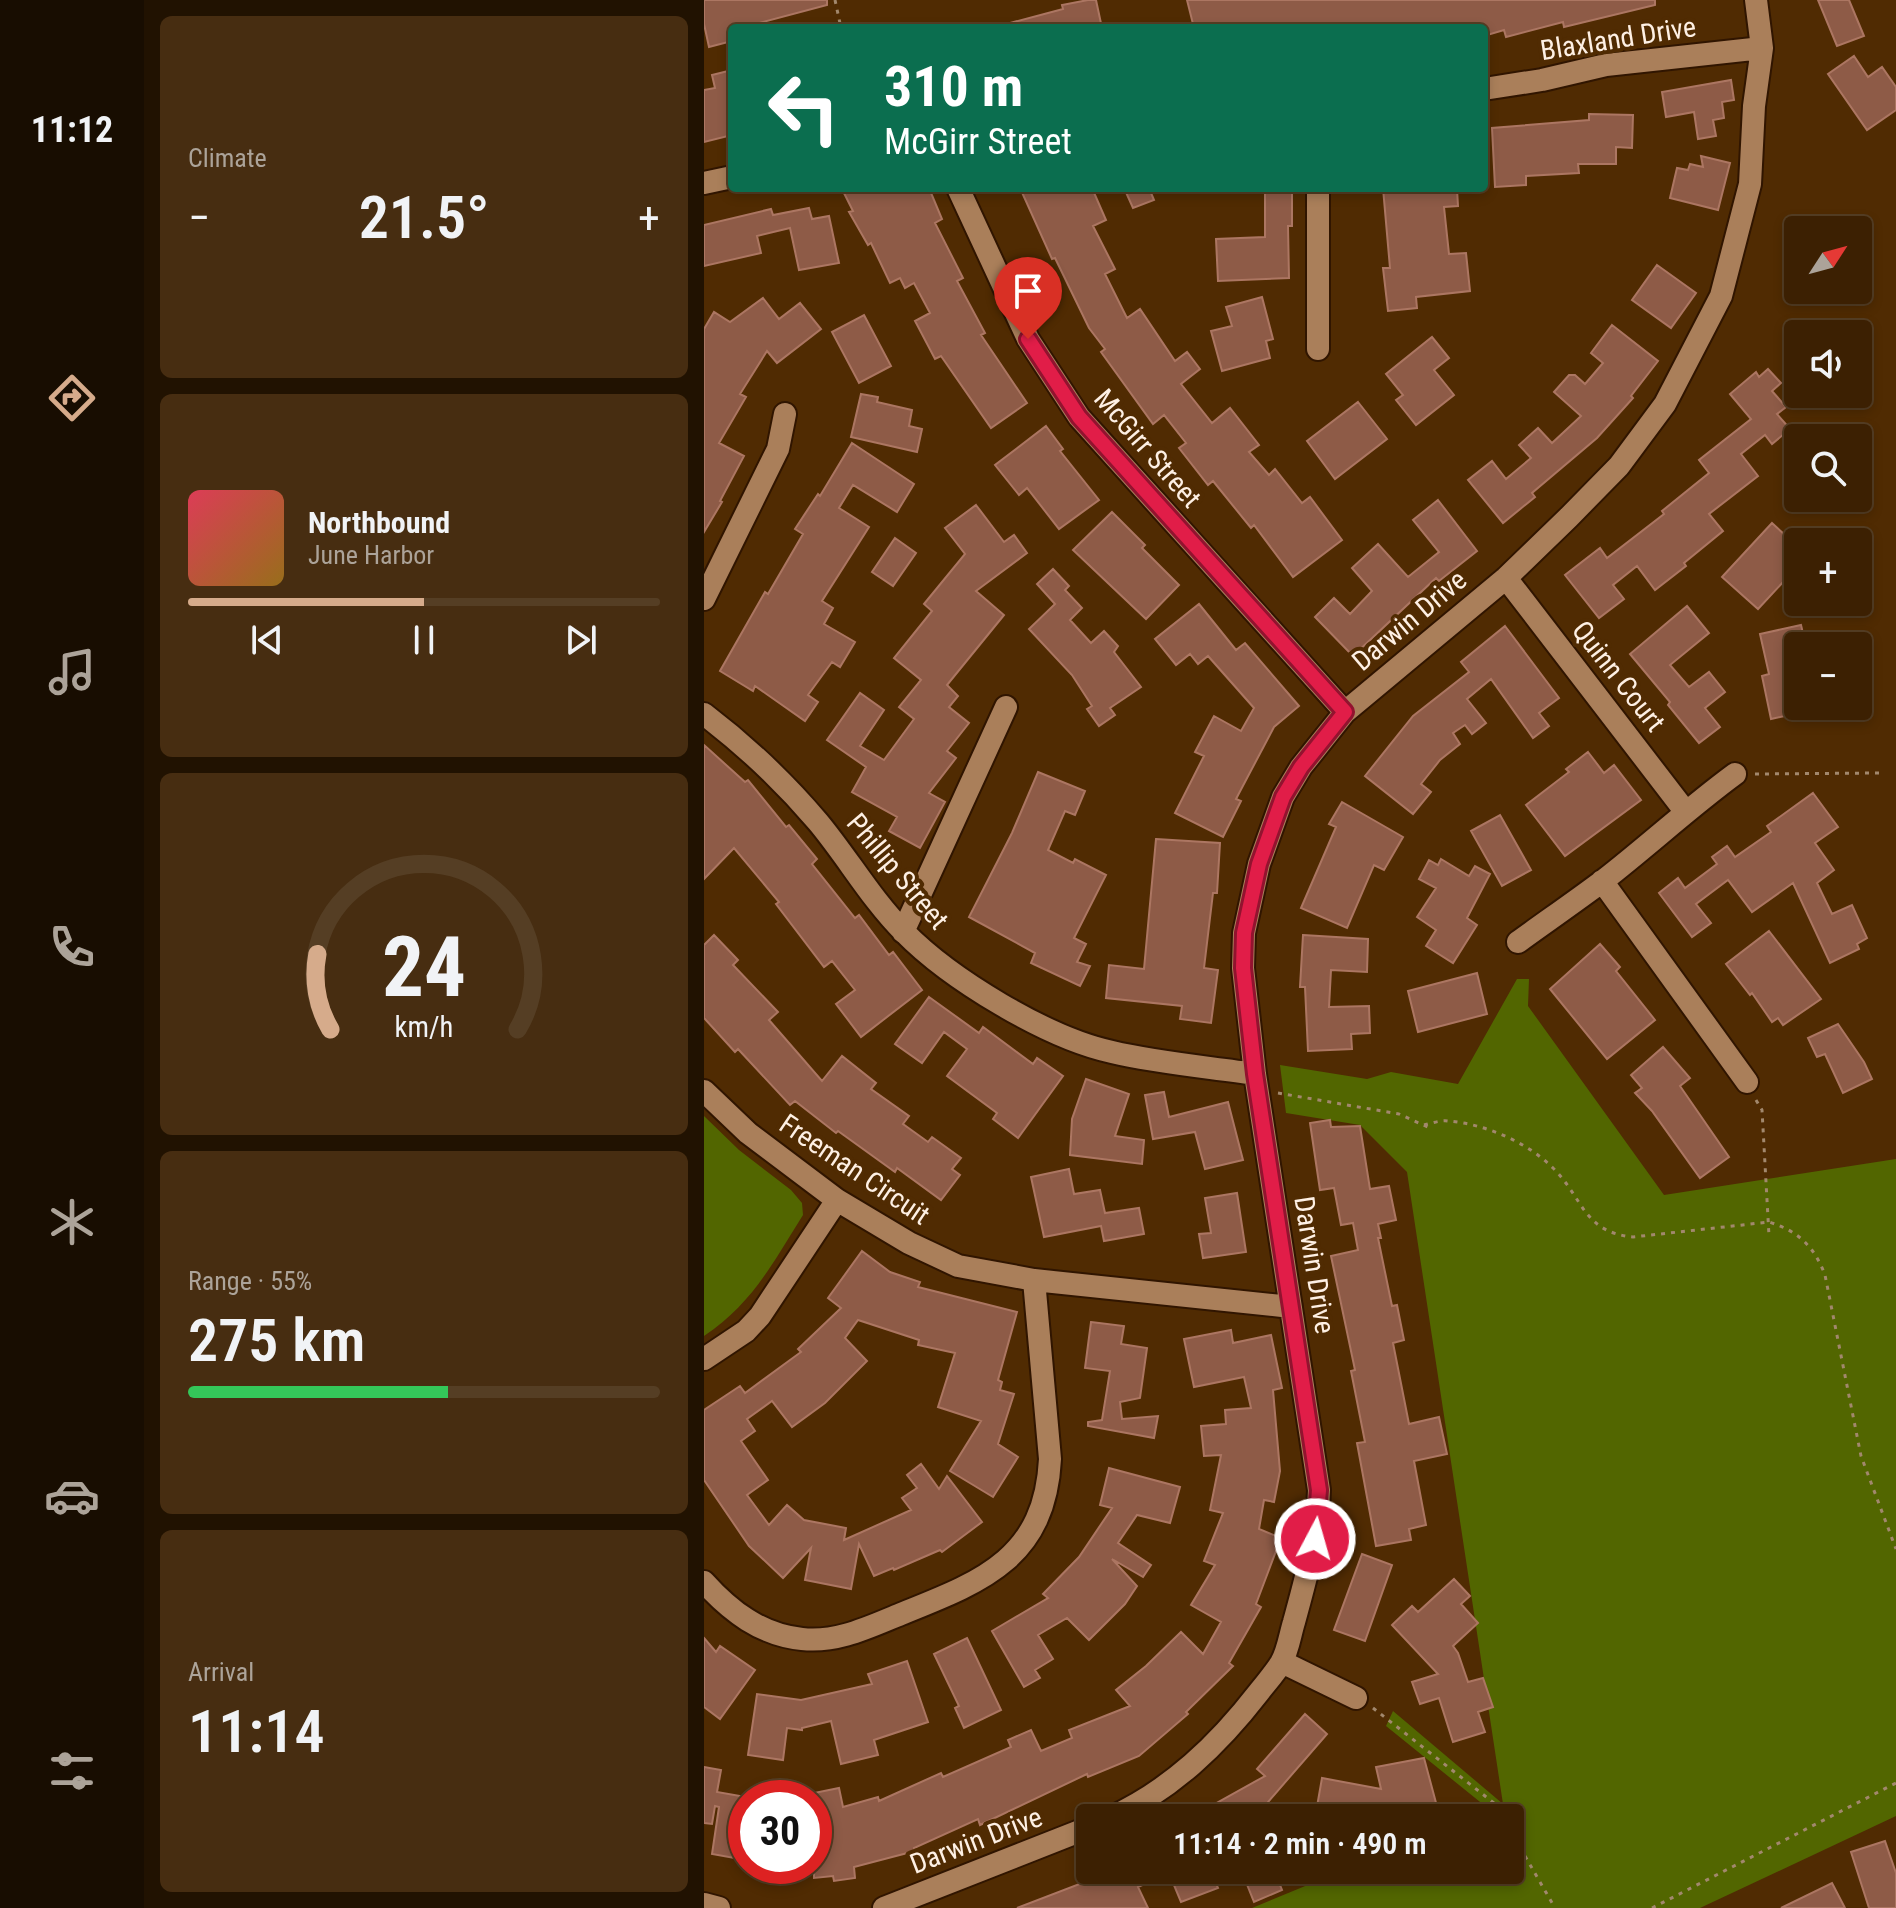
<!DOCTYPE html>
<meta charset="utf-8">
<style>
:root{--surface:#3c2002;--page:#472d11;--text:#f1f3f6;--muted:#aca399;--line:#553e24;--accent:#d6ab8b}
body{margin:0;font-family:"Roboto Condensed",sans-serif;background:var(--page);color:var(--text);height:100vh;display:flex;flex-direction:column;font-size:30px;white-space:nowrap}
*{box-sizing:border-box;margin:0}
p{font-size:26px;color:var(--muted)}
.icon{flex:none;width:44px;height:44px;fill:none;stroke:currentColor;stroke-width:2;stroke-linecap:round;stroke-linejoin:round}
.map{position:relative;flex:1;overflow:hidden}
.drawer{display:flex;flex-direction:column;gap:16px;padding:16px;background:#211201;width:560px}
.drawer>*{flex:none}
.hud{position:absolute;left:24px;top:24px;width:760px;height:168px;border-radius:8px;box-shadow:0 4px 12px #0003,0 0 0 2px var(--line);background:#0b6e4f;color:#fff;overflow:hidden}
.needle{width:52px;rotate:54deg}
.fabs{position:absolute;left:1080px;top:216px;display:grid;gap:16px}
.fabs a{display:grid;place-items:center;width:88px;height:88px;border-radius:8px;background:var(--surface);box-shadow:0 4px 12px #0003,0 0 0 2px var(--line);font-size:40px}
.speed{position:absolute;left:24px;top:1780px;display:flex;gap:16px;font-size:40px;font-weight:700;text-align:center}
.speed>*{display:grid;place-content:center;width:104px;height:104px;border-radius:50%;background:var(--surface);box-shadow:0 4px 12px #0003,0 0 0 2px var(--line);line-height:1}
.speed .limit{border:12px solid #d22;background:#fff;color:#111}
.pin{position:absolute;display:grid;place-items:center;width:68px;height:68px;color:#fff;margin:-82px -34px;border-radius:50% 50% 50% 0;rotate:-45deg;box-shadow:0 0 8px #0007}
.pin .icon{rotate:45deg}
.me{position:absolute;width:88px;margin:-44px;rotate:6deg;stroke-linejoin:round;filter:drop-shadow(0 0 6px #0008)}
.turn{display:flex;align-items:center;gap:28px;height:168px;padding:0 24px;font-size:36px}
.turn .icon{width:104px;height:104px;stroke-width:2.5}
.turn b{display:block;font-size:56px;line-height:68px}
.big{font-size:60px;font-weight:600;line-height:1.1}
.drawer .widget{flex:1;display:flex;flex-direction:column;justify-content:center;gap:12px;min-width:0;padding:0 28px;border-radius:12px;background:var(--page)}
.drawer .dial{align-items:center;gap:0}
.dial svg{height:208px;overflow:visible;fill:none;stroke:var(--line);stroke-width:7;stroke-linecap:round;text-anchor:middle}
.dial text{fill:var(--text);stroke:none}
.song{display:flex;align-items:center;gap:24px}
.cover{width:96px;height:96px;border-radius:12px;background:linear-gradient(135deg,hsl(350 70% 55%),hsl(40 70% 35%))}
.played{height:8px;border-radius:4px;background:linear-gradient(90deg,var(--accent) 50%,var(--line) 50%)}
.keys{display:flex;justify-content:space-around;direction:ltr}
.heat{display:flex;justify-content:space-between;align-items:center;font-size:44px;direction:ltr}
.charge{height:12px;border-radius:6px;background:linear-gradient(90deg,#34c759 55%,var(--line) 0)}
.trip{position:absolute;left:372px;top:1804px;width:448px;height:80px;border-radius:8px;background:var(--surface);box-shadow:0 4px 12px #0003,0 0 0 2px var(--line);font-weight:600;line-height:80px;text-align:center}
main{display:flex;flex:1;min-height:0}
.menu{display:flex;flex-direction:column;width:144px;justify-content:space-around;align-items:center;background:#180d01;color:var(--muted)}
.menu .icon{width:56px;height:56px}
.menu .active{color:var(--accent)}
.menu b{font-size:36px;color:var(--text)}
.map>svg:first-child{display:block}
.green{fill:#526600}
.building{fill:#8e5b47;stroke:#ac7662;stroke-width:2}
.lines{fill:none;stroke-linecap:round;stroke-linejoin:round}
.minor-casing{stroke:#301500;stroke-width:26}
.path{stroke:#a2886d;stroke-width:3;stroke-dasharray:4 6;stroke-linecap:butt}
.minor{stroke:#aa7f5a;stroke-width:22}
.route-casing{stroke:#92132f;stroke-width:20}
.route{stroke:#e11d48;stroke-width:14}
.labels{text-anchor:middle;stroke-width:8;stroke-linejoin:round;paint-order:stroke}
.street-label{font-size:28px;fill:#fef0e4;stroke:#502b02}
</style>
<main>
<nav class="menu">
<b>11:12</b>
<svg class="icon active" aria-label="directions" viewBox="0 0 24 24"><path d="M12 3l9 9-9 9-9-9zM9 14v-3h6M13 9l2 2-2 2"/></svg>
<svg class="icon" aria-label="music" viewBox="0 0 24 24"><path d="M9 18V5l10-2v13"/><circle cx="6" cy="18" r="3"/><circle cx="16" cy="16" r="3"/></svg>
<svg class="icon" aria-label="phone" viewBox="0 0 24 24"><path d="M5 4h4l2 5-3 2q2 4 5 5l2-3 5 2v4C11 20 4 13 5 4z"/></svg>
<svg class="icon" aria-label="climate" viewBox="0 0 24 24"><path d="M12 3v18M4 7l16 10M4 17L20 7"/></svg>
<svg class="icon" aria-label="car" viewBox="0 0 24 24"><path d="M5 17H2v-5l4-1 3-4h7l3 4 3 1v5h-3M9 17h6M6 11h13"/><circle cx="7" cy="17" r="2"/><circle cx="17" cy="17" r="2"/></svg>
<svg class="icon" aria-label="filters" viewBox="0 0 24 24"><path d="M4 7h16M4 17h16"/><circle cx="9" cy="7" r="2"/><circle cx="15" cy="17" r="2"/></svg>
</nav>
<section class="drawer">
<div class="widget"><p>Climate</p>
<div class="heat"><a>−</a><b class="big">21.5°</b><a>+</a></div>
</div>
<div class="widget">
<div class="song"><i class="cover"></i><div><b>Northbound</b><p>June Harbor</p></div></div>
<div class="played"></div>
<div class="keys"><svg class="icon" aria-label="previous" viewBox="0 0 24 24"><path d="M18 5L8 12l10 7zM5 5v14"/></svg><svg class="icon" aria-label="pause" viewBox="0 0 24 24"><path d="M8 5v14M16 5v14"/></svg><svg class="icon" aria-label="next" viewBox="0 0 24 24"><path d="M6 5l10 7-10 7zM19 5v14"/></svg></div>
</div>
<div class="widget dial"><svg viewBox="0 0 100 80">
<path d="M14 69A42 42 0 1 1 86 69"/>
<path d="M14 69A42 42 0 0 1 9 40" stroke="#d6ab8b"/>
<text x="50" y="56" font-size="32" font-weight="700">24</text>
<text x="50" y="72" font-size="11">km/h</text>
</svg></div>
<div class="widget"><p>Range · 55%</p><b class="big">275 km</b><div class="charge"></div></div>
<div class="widget"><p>Arrival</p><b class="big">11:14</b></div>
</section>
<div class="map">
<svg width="1192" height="1908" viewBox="0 0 1192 1908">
<rect width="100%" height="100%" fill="#502b02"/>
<!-- green -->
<path class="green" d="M813,979H825L824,1006L960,1195L1192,1159V1816L996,1908H548L640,1870H806V1818H767L786,1810L682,1726L689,1711L799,1804L703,1172L656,1125L582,1113L576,1065L663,1079L687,1072L754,1084Z
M0,1116L35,1150L87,1190L98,1203L99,1215C68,1264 49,1303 0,1336Z"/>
<!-- building -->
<path class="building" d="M0,0H123V5L48,25L49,28H28V41L5,47L0,24Z
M384,0H392L398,28H306V23L359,9L358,5Z
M483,0H951V5L860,27L859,22L802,37L800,30L780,36V28H754L753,24L737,28H490Z
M1114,0H1145L1160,36L1133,46Z
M1150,56L1164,77L1178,67L1192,87V110L1163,130L1124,74Z
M28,70V135L0,142V90L11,88L8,75Z
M1027,80L1030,100L1018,102L1020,118L1009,120L1012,136L994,139L990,112L962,117L958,92Z
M885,114L929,115L928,148L912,147V164H874L875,173L822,176V185L791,187L788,128L885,120Z
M997,156L1026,163L1014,210L966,198L973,168L984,170L986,164L999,167Z
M148,188H225L238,219L231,223L259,278L253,281L281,333L277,335L323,403L287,428L237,356L231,359L211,321L226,313L210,283L201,288L196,278L186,283L167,243L164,245L145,212L149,211L140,193Z
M316,188H388L402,220L389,226L411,269L401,274L423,318L436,309L471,361L483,352L496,369L477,384L508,423L526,408L555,445L545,452L565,475L571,469L598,503L606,497L638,540L589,577L550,525L547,528L509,481L504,485L475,448L482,443L460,415L449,424L397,352L401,349L385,328L351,258L348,259Z
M420,188H445L450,200L429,208Z
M561,188H588V226H584L585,278L514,281L512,239L561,237Z
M679,188L753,189L754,206L740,207L745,254L762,253L766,291L712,297L713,308L684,311L679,268H686Z
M105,208L108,219L125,216L135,263L95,270L86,228L53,236L57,253L0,266V225L67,209L69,215Z
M953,265L992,293L967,328L928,300Z
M558,297L569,339L562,341L566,358L518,371L507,331L528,326L522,307Z
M59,298L75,319L96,303L117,329L73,363L63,351L36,394L42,397L15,443L40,456L16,501L18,502L0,532V329L10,312L26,322Z
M160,315L187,366L155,383L128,332Z
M908,325L954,361L927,396L929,398L893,438L828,493L831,497L799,523L764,480L788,461L802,479L827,458L815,445L834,428L848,443L877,416L850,392L865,375H871L881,384L899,363L887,353Z
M728,337L745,358L730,370L750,395L712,425L692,400L699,395L682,374Z
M1064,369L1077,383L1068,391L1082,407L1073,414L1086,429L1068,444L1061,435L1037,454L1054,476L1005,514L1019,531L980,563L982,566L951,590L933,566L909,585L920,599L895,618L861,575L896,548L903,558L960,514L958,511L1005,473L995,460L1047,419L1026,394L1052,372L1055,377Z
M157,394L174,397L173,402L208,410L205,426L218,429L213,452L147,437Z
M654,402L683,439L631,479L603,441Z
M342,426L359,449L356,451L395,500L355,529L323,488L315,495L291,465Z
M148,443L210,484L193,512L149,485L135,508L165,527L118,601L129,608L120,624L151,642L136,667L128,662L104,695L114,702L101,721L51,686L49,691L16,671L61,592L64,594L99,534L91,529L114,494L116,496Z
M734,500L773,551L735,581L732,578L649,656L611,617L630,598L646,614L668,591L648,568L674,544L704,577L735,552L709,520Z
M272,505L300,542L310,535L323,553L272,591L300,615L243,685L254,696L245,707L265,723L243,751L252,758L225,793L241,802L216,848L185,831L193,817L148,792L162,767L123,740L156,693L180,710L156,746L180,760L210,719L195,707L217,680L190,658L228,611L220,604L261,554L241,528Z
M408,512L441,545L438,548L475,585L442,619L369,550Z
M1068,523L1094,547V566L1054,609L1018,577Z
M191,538L212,553L189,586L168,572Z
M349,569L365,586L361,590L378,608L366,620L387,643L400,631L414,646L410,652L437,687L406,708L411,715L395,726L383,709L388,706L368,675L325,629L351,604L333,584Z
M495,604L532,650L541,643L595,706L570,727L532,799L537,801L519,837L471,813L500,756L491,752L510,716L537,731L550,708L504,656L494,664L486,654L472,665L451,639Z
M983,606L1005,633L966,665L985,687L1005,672L1021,692L1001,708L1016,727L995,743L964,705L966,702L926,654Z
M1097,625L1102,646H1094V713L1067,719L1058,676L1065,674L1056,634Z
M801,626L855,698L835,713L845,726L829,738L787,679L763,699L782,723L768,734L761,725L749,733L756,744L736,760L717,784L727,792L709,814L661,776L709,716L765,672L757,662Z
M0,745L41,782L44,780L82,827L85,825L113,859L108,864L151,918L155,915L185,955L189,952L218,990L157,1037L132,1004L151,990L128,961L120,967L72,904L75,902L30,848L0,879Z
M884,752L900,773L910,765L937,800L861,856L822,805L865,772L862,769Z
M334,772L381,791L371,815L361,811L344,850L369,863L371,859L402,875L370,938L382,944L373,962L386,966L376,986L327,963L331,953L265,917L308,833Z
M1109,793L1134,827L1111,843L1130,870L1113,883L1128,914L1148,905L1163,938L1153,944L1155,949L1126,963L1089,883L1048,912L1024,880L992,904L1007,923L988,937L955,893L974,878L981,888L1013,864L1008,857L1023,846L1031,857L1067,832L1063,826Z
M638,802L699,837L680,870L670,865L643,928L597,908L632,827L625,824Z
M796,815L827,870L798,886L767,831Z
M452,839L516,843L513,893H509L500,968L514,970L507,1023L476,1019L478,1006L402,998L405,965L440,969Z
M737,859L765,876L771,866L786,874L763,918L773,925L749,963L722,946L732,930L713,917L732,888L715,879L725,860L734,865Z
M1065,931L1117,999L1079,1025L1074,1018L1068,1022L1048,993L1046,995L1022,964Z
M10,935L34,960L29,965L74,1012L65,1020L118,1081L138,1056L172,1083L167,1089L205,1116L199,1124L224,1142L228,1137L257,1158L248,1169L256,1175L237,1200L193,1168L191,1172L134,1131L132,1133L91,1101L86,1105L34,1049L31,1052L0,1018V945Z
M599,935L664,939L663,972L627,970L625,1007L665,1006L666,1033L647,1034L648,1049L604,1051L601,987H596Z
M896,944L916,967L912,971L951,1020L903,1059L846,989Z
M773,973L783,1014L714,1032L704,991Z
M225,997L275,1033L279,1027L329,1064L333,1058L359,1076L314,1138L289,1119L293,1113L243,1076L263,1049L240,1032L218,1063L191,1044Z
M1134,1024L1160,1062L1168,1079L1139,1093L1121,1054L1113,1057L1104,1038Z
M959,1047L986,1078L976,1086L1025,1157L996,1178L948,1111L931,1093L938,1088L927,1075Z
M382,1079L425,1094L411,1136L440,1140L438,1164L366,1155L368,1119Z
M460,1092L465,1117L524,1102L539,1160L501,1169L491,1132L449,1139L441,1095Z
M626,1120L627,1127L656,1126L666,1189L685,1186L692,1220L674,1224L677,1238H674L688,1306L693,1305L700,1340L689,1343L705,1424L735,1417L743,1454L710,1461L722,1525L705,1529L707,1540L672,1546L653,1443L661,1442L647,1371L651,1370L627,1256L654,1250L649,1223L637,1225L630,1188L616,1190L606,1123Z
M365,1169L370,1194L396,1190L401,1213L435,1208L440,1234L400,1241L397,1226L340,1237L327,1177Z
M533,1193L542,1252L499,1258L495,1234L507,1233L501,1198Z
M158,1251L186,1272L216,1282L214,1287L313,1312L294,1380L298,1382L296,1390L310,1394L294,1444L314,1457L289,1497L246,1471L277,1421L234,1407L251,1353L214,1345L215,1340L154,1320L141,1338L163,1361L121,1403L88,1427L68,1401L43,1419L51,1431L37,1441L64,1480L43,1495L65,1525L83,1505L100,1520L142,1528L140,1540L207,1510L198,1498L213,1488L203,1475L217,1464L235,1489L243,1476L278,1522L238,1552L236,1550L190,1570L189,1568L170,1576L155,1544L147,1589L101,1580L107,1548L79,1578L45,1546L0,1480V1410L36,1386L41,1393L97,1352L94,1349L137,1308L124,1298Z
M387,1322L420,1326L417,1344L443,1348L436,1398L416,1402L418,1419L454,1416L450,1438L384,1426V1422L398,1420L406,1371L381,1368Z
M527,1330L529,1343L567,1335L578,1388L569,1390L576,1471L570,1502L560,1500L555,1529L577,1538L552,1604L557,1607L525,1663L529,1666L482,1712L484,1714L435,1756L384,1777L383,1774L276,1825L274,1819L210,1848L211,1851L150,1867L151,1878L130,1881L129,1876L110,1878V1793L135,1788L139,1807L174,1797L175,1801L237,1773L239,1777L307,1747L304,1740L327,1730L337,1751L368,1738L365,1730L426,1706L412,1690L442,1666L477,1632L499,1654L517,1622L487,1605L511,1565L500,1561L519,1513L506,1510L517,1455L500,1456L497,1426L522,1424L521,1410L547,1408L540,1377L490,1387L480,1339Z
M405,1468L476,1487L466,1523L433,1515L414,1543L447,1565L439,1577L408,1559L433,1586L421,1604L385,1640L363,1618L334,1635L349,1659L331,1670L336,1678L320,1687L288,1631L344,1598L339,1594L375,1557L408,1508L396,1505Z
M658,1554L688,1565L661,1641L630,1630Z
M750,1579L766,1596L757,1604L774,1623L749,1646L754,1653L764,1682L779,1678L789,1707L774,1712L781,1732L749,1742L735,1698L716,1704L708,1682L734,1674L688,1625L708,1606L714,1612Z
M0,1638L12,1652L16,1646L51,1670L16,1719L0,1707Z
M263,1638L297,1710L260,1728L251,1708L255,1706L230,1654Z
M203,1661L224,1722L170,1740L174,1755L137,1764L127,1721L98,1728V1730L83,1728L79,1760L44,1755L53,1694L97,1700L168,1684L164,1674Z
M601,1714L623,1734L564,1802L573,1818H519L511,1804L561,1776L553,1769Z
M720,1758L735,1814L715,1818H683L681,1809L652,1804L650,1818H611L618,1778L677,1789L672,1767Z
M0,1767L17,1770L13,1792L42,1797V1860L8,1854L15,1807L11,1806L8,1824L0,1823Z
M1181,1841L1192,1873V1908H1165L1147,1852Z
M412,1870H506L514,1888L477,1902L465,1873L434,1887L444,1908H313Z
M544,1870H570L578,1890L550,1902L540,1877L546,1874Z
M1128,1883L1141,1908H1077Z"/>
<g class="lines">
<defs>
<path id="minor" d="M780,89L838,80L902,65L1058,48
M0,183L28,177
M254,188L324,339L375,417L641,712
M614,188V349
M802,578L981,811
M0,599L74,449L81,414
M0,714C42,746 80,782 114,822C144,858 167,899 200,932C246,979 343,1038 408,1052C455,1063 504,1067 551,1074
M898,881L1043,1082
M199,932L302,707
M814,942C843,921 872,901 900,880C945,845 986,807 1031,774
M0,1091L44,1133L133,1200L205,1243L254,1266L330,1280L587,1307
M0,1359L42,1331L56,1316L133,1200
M0,1582C26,1611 57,1635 98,1639C133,1643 165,1627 197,1614C277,1582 341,1559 346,1459L330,1280
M578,1662L652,1698
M406,1818C467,1790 514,1745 555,1692C562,1683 571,1673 577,1663C584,1651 586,1635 590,1622C602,1578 614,1536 615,1490L551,1074L539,968L540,933L555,864L579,797L597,767L641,712L802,578L865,517L915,466L961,404L1017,296L1046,184L1050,106L1058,48L1052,0
M0,1904L15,1908
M180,1908L386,1827"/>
</defs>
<!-- minor casing -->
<use href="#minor" class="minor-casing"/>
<!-- path -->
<path class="path" d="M131,0L137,28
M1051,774L1175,773
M574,1093L695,1114L728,1129
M1052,1100L1058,1110L1065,1236
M720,1125C728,1123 737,1120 744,1121C781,1124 823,1142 849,1168C880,1199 879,1232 929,1237L1065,1222C1094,1231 1110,1246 1121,1275L1157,1456L1192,1549
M669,1708L795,1807L800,1818
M806,1830L851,1908
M948,1908L1192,1783"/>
<!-- minor -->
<use href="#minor" class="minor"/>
</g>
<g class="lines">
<defs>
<path id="route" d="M324,339L375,417L641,712L597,767L579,797L555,864L540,933L539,968L551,1074L615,1490L611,1539"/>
</defs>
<!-- route casing -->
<use href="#route" class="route-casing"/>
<!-- route -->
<use href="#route" class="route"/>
</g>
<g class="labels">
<!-- street labels -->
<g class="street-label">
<text transform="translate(914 38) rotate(-9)" y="10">Blaxland Drive</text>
<text transform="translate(444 448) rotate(49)" y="10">McGirr Street</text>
<text transform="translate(705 620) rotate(-40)" y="10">Darwin Drive</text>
<text transform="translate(915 676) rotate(52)" y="10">Quinn Court</text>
<text transform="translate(194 871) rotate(50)" y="10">Phillip Street</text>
<text transform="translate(151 1169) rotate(34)" y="10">Freeman Circuit</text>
<text transform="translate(611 1265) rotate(81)" y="10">Darwin Drive</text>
<text transform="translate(272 1840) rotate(-21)" y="10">Darwin Drive</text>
</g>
</g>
</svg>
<div class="fabs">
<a><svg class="needle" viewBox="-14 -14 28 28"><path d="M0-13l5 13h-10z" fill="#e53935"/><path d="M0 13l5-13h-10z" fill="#aca399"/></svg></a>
<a><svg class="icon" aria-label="sound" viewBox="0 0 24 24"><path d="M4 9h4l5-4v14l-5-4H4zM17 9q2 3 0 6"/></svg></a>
<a><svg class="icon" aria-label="search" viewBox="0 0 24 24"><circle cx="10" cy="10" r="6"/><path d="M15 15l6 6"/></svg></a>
<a>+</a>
<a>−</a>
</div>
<div class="speed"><div class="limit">30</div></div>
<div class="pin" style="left:324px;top:339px;background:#d93025"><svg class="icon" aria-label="arrive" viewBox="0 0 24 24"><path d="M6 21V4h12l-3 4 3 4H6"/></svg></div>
<svg class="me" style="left:611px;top:1539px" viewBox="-20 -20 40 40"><circle r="17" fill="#e11d48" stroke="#fff" stroke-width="3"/><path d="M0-11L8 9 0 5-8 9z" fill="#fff"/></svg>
<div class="trip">11:14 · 2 min · 490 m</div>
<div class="hud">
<div class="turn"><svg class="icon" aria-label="left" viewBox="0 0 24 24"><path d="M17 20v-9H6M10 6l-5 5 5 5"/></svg><div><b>310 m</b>McGirr Street</div></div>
</div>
</div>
</main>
